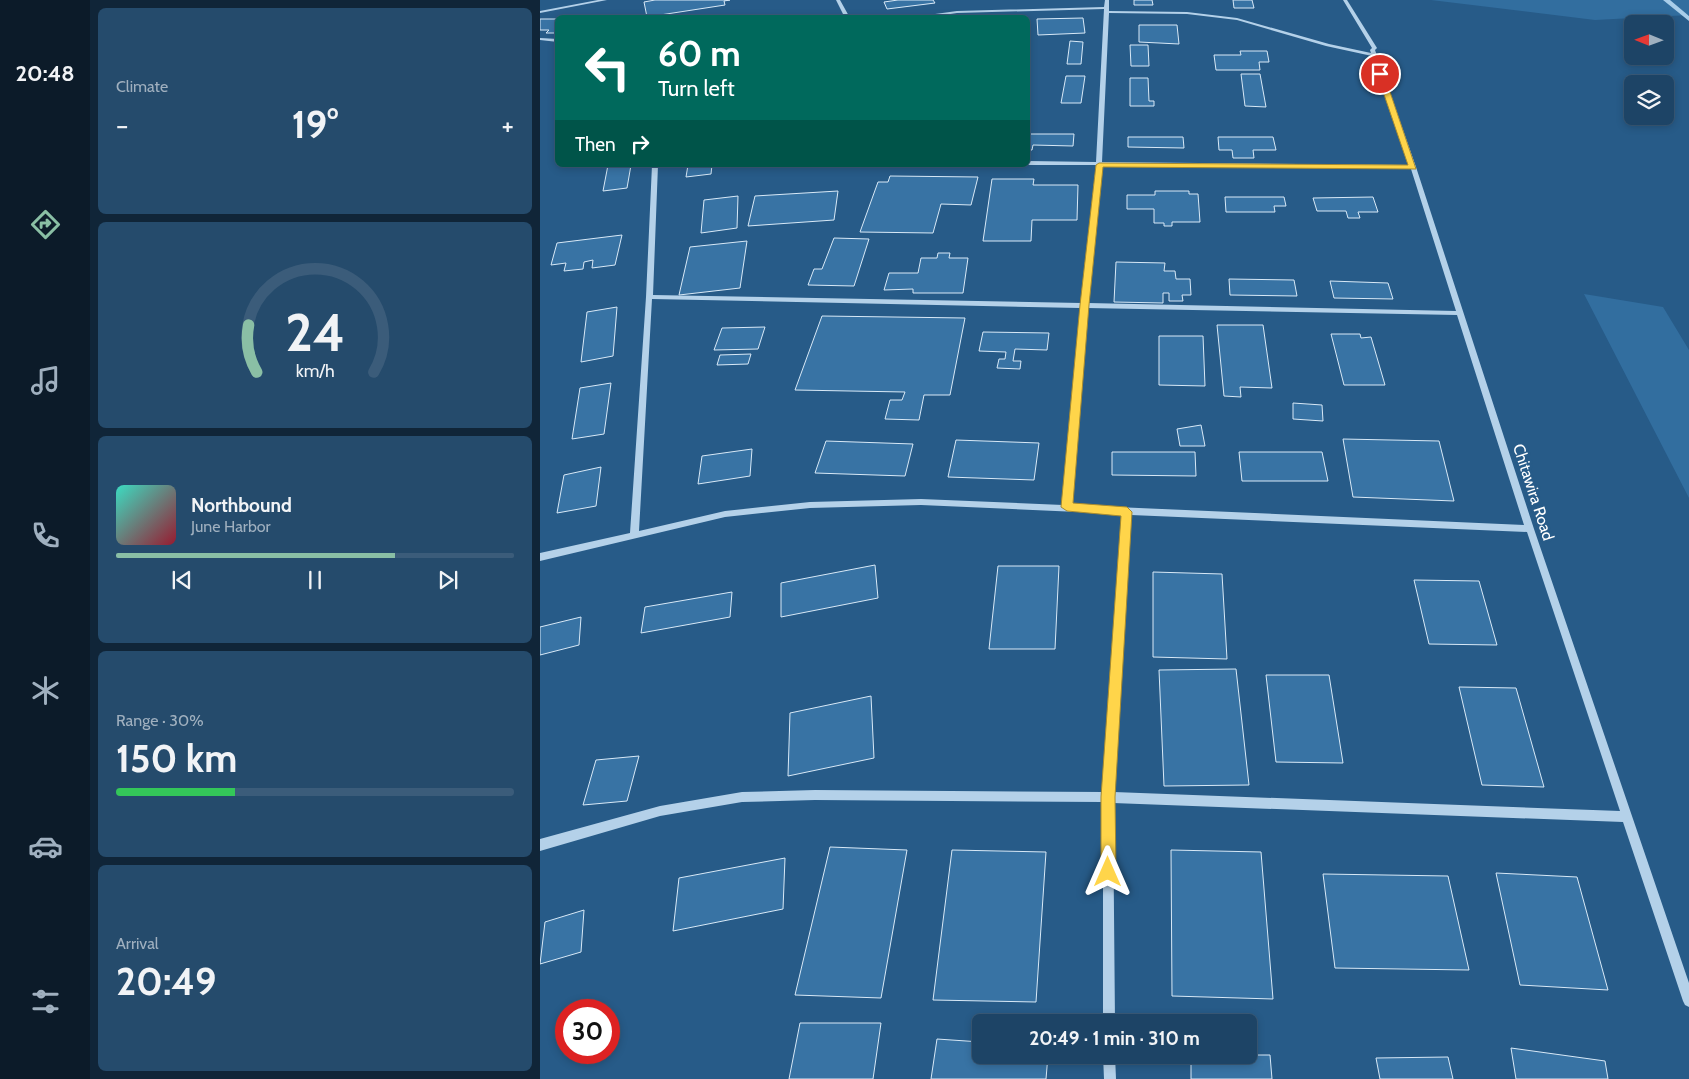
<!DOCTYPE html>
<meta charset="utf-8">
<style>
:root{--surface:#1d4466;--page:#254b6c;--text:#f1f3f6;--muted:#a0b0bf;--line:#3b5c7a;--accent:#8abfa5}
body{margin:0;font-family:Cabin,sans-serif;background:var(--page);color:var(--text);height:100vh;display:flex;flex-direction:column;font-size:19px;white-space:nowrap}
*{box-sizing:border-box;margin:0}
p{font-size:16px;color:var(--muted)}
.icon{flex:none;width:28px;height:28px;fill:none;stroke:currentColor;stroke-width:2;stroke-linecap:round;stroke-linejoin:round}
.map{position:relative;flex:1;overflow:hidden}
.drawer{display:flex;flex-direction:column;gap:8px;padding:8px;background:#102538;width:450px}
.drawer>*{flex:none}
.top-card{position:absolute;left:15px;top:15px;width:475px;height:152px;border-radius:8px;box-shadow:0 2px 8px #0003,0 0 0 1px var(--line);background:#00695c;color:#fff;overflow:hidden}
.needle{width:32px;rotate:271deg}
.controls{position:absolute;left:1084px;top:15px;display:grid;gap:10px}
.controls a{display:grid;place-items:center;width:50px;height:50px;border-radius:8px;background:var(--surface);box-shadow:0 2px 8px #0003,0 0 0 1px var(--line);font-size:25px}
.speed{position:absolute;left:15px;top:999px;display:flex;gap:10px;font-size:25px;font-weight:700;text-align:center}
.speed>*{display:grid;place-content:center;width:65px;height:65px;border-radius:50%;background:var(--surface);box-shadow:0 2px 8px #0003,0 0 0 1px var(--line);line-height:1}
.speed .limit{border:8px solid #d22;background:#fff;color:#111}
.pin{position:absolute;display:grid;place-items:center;width:42px;height:42px;color:#fff;margin:-21px;border:2px solid #fff;border-radius:50%;box-shadow:0 1px 5px #0007}
.me{position:absolute;width:55px;margin:-28px;rotate:0deg;stroke-linejoin:round;filter:drop-shadow(0 0 4px #0008)}
.turn{display:flex;align-items:center;gap:18px;height:105px;padding:0 20px;font-size:22px}
.turn .icon{width:65px;height:65px;stroke-width:2.5}
.turn b{display:block;font-size:35px;line-height:42px}
.then{display:flex;align-items:center;height:48px;padding:0 20px;background:#0003;gap:10px;font-size:19px}
.big{font-size:38px;font-weight:700;line-height:1.1}
.drawer .card{flex:1;display:flex;flex-direction:column;justify-content:center;gap:8px;min-width:0;padding:0 18px;border-radius:8px;background:var(--page)}
.drawer .dial{align-items:center;gap:0}
.dial svg{height:130px;overflow:visible;fill:none;stroke:var(--line);stroke-width:7;stroke-linecap:round;text-anchor:middle}
.dial text{fill:var(--text);stroke:none}
.song{display:flex;align-items:center;gap:15px}
.cover{width:60px;height:60px;border-radius:8px;background:linear-gradient(135deg,hsl(170 70% 55%),hsl(350 70% 35%))}
.played{height:5px;border-radius:2px;background:linear-gradient(90deg,var(--accent) 70%,var(--line) 70%)}
.keys{display:flex;justify-content:space-around;direction:ltr}
.heat{display:flex;justify-content:space-between;align-items:center;font-size:28px;direction:ltr}
.charge{height:8px;border-radius:4px;background:linear-gradient(90deg,#34c759 30%,var(--line) 0)}
.trip{position:absolute;left:432px;top:1014px;width:285px;height:50px;border-radius:8px;background:var(--surface);box-shadow:0 2px 8px #0003,0 0 0 1px var(--line);font-weight:700;line-height:50px;text-align:center}
main{display:flex;flex:1;min-height:0}
.tabs{display:flex;flex-direction:column;width:90px;justify-content:space-around;align-items:center;background:#0c1b29;color:var(--muted)}
.tabs .icon{width:35px;height:35px}
.tabs .on{color:var(--accent)}
.tabs b{font-size:22px;color:var(--text)}
.map>svg:first-child{display:block}
.green{fill:#326e9f}
.lines{fill:none;stroke-linecap:round;stroke-linejoin:round}
.stream{fill:#a8cde9;fill-rule:evenodd}
.building{fill:#3873a4;stroke:#d8e9f7}
.minor{fill:#b4d1e9;fill-rule:evenodd}
.route{fill:#ffd54a;stroke:#a68a30}
.labels{text-anchor:middle;stroke-width:5;stroke-linejoin:round;paint-order:stroke}
.street-label{font-size:16px;fill:#fff;stroke:#275b88}
</style>
<main>
<nav class="tabs">
<b>20:48</b>
<svg class="icon on" aria-label="directions" viewBox="0 0 24 24"><path d="M12 3l9 9-9 9-9-9zM9 14v-3h6M13 9l2 2-2 2"/></svg>
<svg class="icon" aria-label="music" viewBox="0 0 24 24"><path d="M9 18V5l10-2v13"/><circle cx="6" cy="18" r="3"/><circle cx="16" cy="16" r="3"/></svg>
<svg class="icon" aria-label="phone" viewBox="0 0 24 24"><path d="M5 4h4l2 5-3 2q2 4 5 5l2-3 5 2v4C11 20 4 13 5 4z"/></svg>
<svg class="icon" aria-label="climate" viewBox="0 0 24 24"><path d="M12 3v18M4 7l16 10M4 17L20 7"/></svg>
<svg class="icon" aria-label="car" viewBox="0 0 24 24"><path d="M5 17H2v-5l4-1 3-4h7l3 4 3 1v5h-3M9 17h6M6 11h13"/><circle cx="7" cy="17" r="2"/><circle cx="17" cy="17" r="2"/></svg>
<svg class="icon" aria-label="filters" viewBox="0 0 24 24"><path d="M4 7h16M4 17h16"/><circle cx="9" cy="7" r="2"/><circle cx="15" cy="17" r="2"/></svg>
</nav>
<section class="drawer">
<div class="card"><p>Climate</p>
<div class="heat"><a>−</a><b class="big">19°</b><a>+</a></div>
</div>
<div class="card dial"><svg viewBox="0 0 100 80">
<path d="M14 69A42 42 0 1 1 86 69"/>
<path d="M14 69A42 42 0 0 1 9 40" stroke="#8abfa5"/>
<text x="50" y="56" font-size="32" font-weight="700">24</text>
<text x="50" y="72" font-size="11">km/h</text>
</svg></div>
<div class="card">
<div class="song"><i class="cover"></i><div><b>Northbound</b><p>June Harbor</p></div></div>
<div class="played"></div>
<div class="keys"><svg class="icon" aria-label="previous" viewBox="0 0 24 24"><path d="M18 5L8 12l10 7zM5 5v14"/></svg><svg class="icon" aria-label="pause" viewBox="0 0 24 24"><path d="M8 5v14M16 5v14"/></svg><svg class="icon" aria-label="next" viewBox="0 0 24 24"><path d="M6 5l10 7-10 7zM19 5v14"/></svg></div>
</div>
<div class="card"><p>Range · 30%</p><b class="big">150 km</b><div class="charge"></div></div>
<div class="card"><p>Arrival</p><b class="big">20:49</b></div>
</section>
<div class="map">
<svg width="1149" height="1079" viewBox="0 0 1149 1079">
<rect width="100%" height="100%" fill="#275b88"/>
<!-- green -->
<path class="green" d="M891,0H1149V15L1055,20Z
M1044,294L1123,307L1149,350V498Z"/>
<g class="lines">
<!-- stream -->
<path class="stream" d="M1123,0H1130L1149,16V21Z"/>
</g>
<!-- building -->
<path class="building" d="M115,0H190L184,1L185,5L107,17L104,2Z
M358,0H393L395,3L347,9L344,2Z
M594,0H612L613,5H594Z
M693,0H712L714,8H694Z
M543,18L545,33L498,35L497,19Z
M0,19H18V33H6L9,30H0Z
M599,25H637L639,44L599,42Z
M530,41L543,42L541,64H527Z
M590,45H608L609,66H591Z
M700,51H727L729,62H719L720,70H676L674,55H701Z
M701,74H720L726,107L705,106Z
M526,76H545L541,103H521Z
M590,78H608L609,101H614V106H590Z
M488,134H534L533,146L493,145L492,150H488Z
M588,137H643L644,148L588,147Z
M678,137H733L736,150H713L714,158H693L692,150H679Z
M68,165H91L87,188L63,191Z
M148,165H172L171,174L146,177Z
M350,176L438,177L431,205L401,204L393,233L320,232L338,182H348Z
M452,179H494L493,185H538L537,220H492L491,241H443Z
M298,191L294,220L208,226L215,196Z
M615,191H649V194H658L660,222H632V226H624V223H614V209H587V195H615Z
M198,196L197,228L161,233L164,200Z
M685,197H744L746,206H734L735,212H686Z
M833,197L838,212H818L820,218H808L806,211H777L773,198Z
M82,235L75,265L52,268L53,260L44,262L43,269L24,271L26,263L11,265L17,243Z
M294,238L329,239L314,286L268,285L274,269H282Z
M207,241L200,288L139,295L150,247Z
M398,253H410L409,258H428L423,293H373V289L344,290L349,273H378L381,258H397Z
M576,262L625,263L624,271H635L636,279H650L651,295H642L643,301H629V293H623V303L574,302Z
M689,279L754,280L757,296L690,295Z
M790,281L848,283L853,299L794,298Z
M77,307L73,356L41,362L47,312Z
M282,316L425,318L410,395H384L379,420L345,419L350,400H362L365,392L255,390Z
M677,325H723L732,388L700,387L701,397L684,396Z
M225,327L218,349L174,350L182,328Z
M443,332L509,333L507,350L475,349L473,361H481L480,369L457,368L459,359H465L466,352L439,351Z
M791,334H820L821,338L831,337L845,385H804Z
M619,336H663L665,386L619,385Z
M211,354L208,364L177,365L180,355Z
M71,383L64,434L32,439L40,388Z
M753,403L782,405L783,421L753,419Z
M661,425L665,446H640L637,429Z
M803,439L899,441L914,501L813,497Z
M416,440L499,443L494,480L408,477Z
M286,441L373,444L365,476L275,473Z
M212,449L210,476L158,484L162,456Z
M572,452H655L656,476L572,475Z
M699,452H782L788,481H702Z
M61,467L56,506L17,513L24,475Z
M335,565L338,598L241,617V583Z
M458,566H519L515,649H449Z
M613,572L682,574L687,659L613,657Z
M874,580L939,581L957,645L889,644Z
M192,592L190,617L101,633L105,607Z
M41,617L39,645L0,655V627Z
M696,669L709,785L624,786L619,670Z
M726,675H789L803,763L736,762Z
M919,687L976,688L1004,787L942,785Z
M331,696L334,758L248,776L250,713Z
M99,756L87,801L43,805L56,760Z
M290,847L367,850L341,998L255,995Z
M412,850L506,852L496,1002L393,1000Z
M631,850L721,852L733,999L632,996Z
M245,858L243,909L133,931L139,878Z
M956,873L1037,877L1068,990L980,985Z
M783,874L908,876L929,970L795,968Z
M44,910L41,952L0,964L5,922Z
M260,1023H341L333,1079H249Z
M397,1039L441,1042V1055H508L506,1079H391Z
M971,1048L1065,1061L1068,1079H976Z
M651,1055H730L732,1079H651Z
M908,1057L913,1079H840L836,1058Z"/>
<g class="lines">
<!-- minor -->
<path class="minor" d="M58,0H67L0,13V11Z
M296,0H300L310,18H305Z
M565,0H569V11L647,12L697,18L789,44L831,53L830,50L832,48L803,0H807L837,48L835,50L876,167L994,529L1149,983V1007L1145,1005L1143,1001L1083,822L573,803L575,1022H563V802L275,800L202,802L120,816L0,851V839L120,806L202,792L275,790L563,792L583,514L381,505L270,508L185,517L0,561V553L90,533L106,297L112,165H118L113,295L541,303L556,165H488V161L556,162L564,9L417,13L384,18H366L417,11L564,7ZM569,13L647,14L697,20L786,46L832,56L869,165L562,162ZM562,166L871,169L916,311L548,303ZM112,299L540,308L523,505L381,499L270,502L185,511L99,531ZM547,308L917,315L984,525L531,505ZM591,515L987,532L1080,811L574,792Z
M0,38L18,39V42L0,40Z
M563,1055H575L576,1079H564Z"/>
</g>
<!-- route -->
<path class="route" d="M840,72L844,74L876,169L563,167L549,305L533,503L587,507L592,512L575,797L576,872L574,878L568,880L563,878L561,872V797L581,516L527,511L521,507L540,305L556,165L559,163L868,165L837,74Z"/>
<g class="labels">
<!-- street labels -->
<g class="street-label">
<text transform="translate(994 492) rotate(72)" y="6">Chitawira Road</text>
</g>
</g>
</svg>
<div class="controls">
<a><svg class="needle" viewBox="-14 -14 28 28"><path d="M0-13l5 13h-10z" fill="#e53935"/><path d="M0 13l5-13h-10z" fill="#a0b0bf"/></svg></a>
<a><svg class="icon" aria-label="layers" viewBox="0 0 24 24"><path d="M12 4l9 5-9 5-9-5zM3 14l9 5 9-5"/></svg></a>
</div>
<div class="speed"><div class="limit">30</div></div>
<div class="pin" style="left:840px;top:74px;background:#d93025"><svg class="icon" aria-label="arrive" viewBox="0 0 24 24"><path d="M6 21V4h12l-3 4 3 4H6"/></svg></div>
<svg class="me" style="left:568px;top:872px" viewBox="-20 -20 40 40"><path d="M0-17L14 15 0 8-14 15z" fill="#ffd54a" stroke="#fff" stroke-width="4"/></svg>
<div class="trip">20:49 · 1 min · 310 m</div>
<div class="top-card">
<div class="turn"><svg class="icon" aria-label="left" viewBox="0 0 24 24"><path d="M17 20v-9H6M10 6l-5 5 5 5"/></svg><div><b>60 m</b>Turn left</div></div>
<div class="then">Then<svg class="icon" aria-label="right" viewBox="0 0 24 24"><path d="M7 20v-9h11M14 6l5 5-5 5"/></svg></div>
</div>
</div>
</main>
